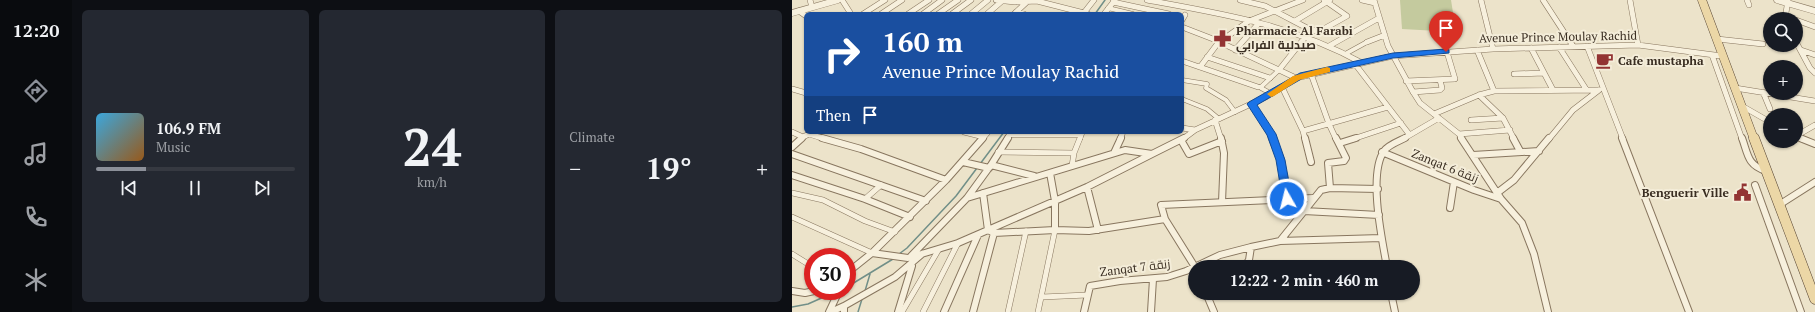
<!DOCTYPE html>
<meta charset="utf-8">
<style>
:root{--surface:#171b24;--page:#242831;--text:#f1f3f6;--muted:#9ea1a6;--line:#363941;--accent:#8c9099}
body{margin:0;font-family:"PT Serif",Cairo,serif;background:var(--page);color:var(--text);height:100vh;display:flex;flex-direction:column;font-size:15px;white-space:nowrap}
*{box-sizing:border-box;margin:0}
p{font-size:13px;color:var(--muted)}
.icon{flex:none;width:22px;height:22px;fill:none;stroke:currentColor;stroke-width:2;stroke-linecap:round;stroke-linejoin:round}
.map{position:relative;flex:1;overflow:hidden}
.sheet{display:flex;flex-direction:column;gap:10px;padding:10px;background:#0d0f14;width:720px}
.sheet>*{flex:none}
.banner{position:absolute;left:12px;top:12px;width:380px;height:122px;border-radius:6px;box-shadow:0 1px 3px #0004;background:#1a4fa0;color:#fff;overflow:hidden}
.tools{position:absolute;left:971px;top:12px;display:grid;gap:8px}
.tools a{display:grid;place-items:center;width:40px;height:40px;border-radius:50%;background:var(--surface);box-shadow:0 1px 3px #0004;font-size:20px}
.speed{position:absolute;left:12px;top:248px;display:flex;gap:8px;font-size:20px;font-weight:700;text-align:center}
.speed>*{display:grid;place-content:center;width:52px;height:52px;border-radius:50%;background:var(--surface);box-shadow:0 1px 3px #0004;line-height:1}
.speed .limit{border:6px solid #d22;background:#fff;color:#111}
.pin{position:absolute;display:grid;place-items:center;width:34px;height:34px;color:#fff;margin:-41px -17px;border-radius:50% 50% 50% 0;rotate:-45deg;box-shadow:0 0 4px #0007}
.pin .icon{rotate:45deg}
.me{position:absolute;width:44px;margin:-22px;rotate:352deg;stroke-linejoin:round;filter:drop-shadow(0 0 3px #0008)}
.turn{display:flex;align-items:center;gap:14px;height:84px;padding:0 12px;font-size:18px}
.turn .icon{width:52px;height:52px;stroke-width:2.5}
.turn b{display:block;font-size:28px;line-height:34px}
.then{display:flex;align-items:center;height:38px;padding:0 12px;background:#0003;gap:8px;font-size:15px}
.big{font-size:30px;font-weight:700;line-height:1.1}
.sheet .card{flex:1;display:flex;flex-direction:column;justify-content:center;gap:6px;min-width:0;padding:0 14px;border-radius:6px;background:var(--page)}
.sheet .dial{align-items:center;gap:0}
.dial b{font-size:52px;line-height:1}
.song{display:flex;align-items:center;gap:12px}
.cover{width:48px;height:48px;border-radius:6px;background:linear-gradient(135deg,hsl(200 70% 55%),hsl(30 70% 35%))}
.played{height:4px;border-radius:2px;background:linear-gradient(90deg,var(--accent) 25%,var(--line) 25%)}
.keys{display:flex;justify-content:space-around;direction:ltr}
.heat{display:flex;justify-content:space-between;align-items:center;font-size:22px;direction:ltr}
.sheet .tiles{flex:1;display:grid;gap:10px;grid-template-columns:repeat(3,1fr)}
.trip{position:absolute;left:396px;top:260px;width:232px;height:40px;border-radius:20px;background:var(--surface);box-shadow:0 1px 3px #0004;font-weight:700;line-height:40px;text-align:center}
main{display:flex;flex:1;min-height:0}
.dock{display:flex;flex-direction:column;width:72px;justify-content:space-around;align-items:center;background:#090b0e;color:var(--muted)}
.dock .icon{width:28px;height:28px}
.dock .current{color:var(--accent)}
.dock b{font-size:18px;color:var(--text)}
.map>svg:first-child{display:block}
.green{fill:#c4ca9e}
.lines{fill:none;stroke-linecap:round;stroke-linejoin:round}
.stream{stroke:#718f88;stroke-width:1.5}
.pedestrian-far1-casing{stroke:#88765f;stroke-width:5}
.pedestrian-casing{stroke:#88765f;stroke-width:6}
.minor-far1-casing{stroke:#88765f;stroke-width:6}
.minor-casing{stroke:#88765f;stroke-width:8}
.tertiary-casing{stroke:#88765f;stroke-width:7}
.primary-far1-casing{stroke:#564433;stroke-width:9}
.primary-casing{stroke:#564433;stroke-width:11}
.pedestrian-far1{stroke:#f7f0dd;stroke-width:4}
.pedestrian{stroke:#f7f0dd;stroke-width:5}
.minor-far1{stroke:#f7f0dd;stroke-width:5}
.minor{stroke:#f7f0dd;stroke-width:6}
.tertiary{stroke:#f7f0dd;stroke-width:6}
.primary-far1{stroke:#ecd7a6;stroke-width:8}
.primary{stroke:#ecd7a6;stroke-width:10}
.route{fill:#1a73e8;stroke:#114b97}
.slow{fill:#f59e0b}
.labels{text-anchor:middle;stroke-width:4;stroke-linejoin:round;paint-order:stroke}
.poi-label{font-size:12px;font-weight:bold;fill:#3a2e22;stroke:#f4edd9;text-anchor:start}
.street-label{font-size:12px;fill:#3a2e22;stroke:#f4edd9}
</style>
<main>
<nav class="dock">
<b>12:20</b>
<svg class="icon current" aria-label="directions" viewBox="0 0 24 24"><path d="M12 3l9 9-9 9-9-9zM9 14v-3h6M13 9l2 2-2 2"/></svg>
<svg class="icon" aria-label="music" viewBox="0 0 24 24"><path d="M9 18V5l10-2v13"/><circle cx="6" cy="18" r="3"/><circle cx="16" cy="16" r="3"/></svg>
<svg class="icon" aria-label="phone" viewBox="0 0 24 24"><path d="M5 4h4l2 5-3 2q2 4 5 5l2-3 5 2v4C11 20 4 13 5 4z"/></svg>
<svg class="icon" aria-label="climate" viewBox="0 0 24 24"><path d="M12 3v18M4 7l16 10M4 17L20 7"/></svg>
</nav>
<section class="sheet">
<div class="tiles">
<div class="card">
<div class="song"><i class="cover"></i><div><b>106.9 FM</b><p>Music</p></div></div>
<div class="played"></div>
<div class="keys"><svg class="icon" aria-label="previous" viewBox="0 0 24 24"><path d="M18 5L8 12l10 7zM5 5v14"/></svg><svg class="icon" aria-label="pause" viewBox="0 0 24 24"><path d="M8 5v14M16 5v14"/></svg><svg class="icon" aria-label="next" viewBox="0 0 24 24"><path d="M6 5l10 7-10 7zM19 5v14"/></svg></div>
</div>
<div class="card dial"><b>24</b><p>km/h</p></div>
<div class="card"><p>Climate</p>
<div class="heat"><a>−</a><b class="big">19°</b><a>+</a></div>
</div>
</div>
</section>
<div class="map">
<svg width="1023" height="312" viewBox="0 0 1023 312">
<rect width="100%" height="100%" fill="#ece3ca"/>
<!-- green -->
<path class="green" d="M608,0H659L664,32L610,29Z"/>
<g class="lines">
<!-- stream -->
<path class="stream" d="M303,14L313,0
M188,164L212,132
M107,254L115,248L164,196L185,168
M55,287L101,259
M73,291L78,274
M0,307L16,304L43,292
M66,312L70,299"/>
<defs>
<path id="pedestrian-far1" d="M316,8L341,14
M555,53L575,42
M390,80L415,84L414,88L434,100L443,112
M466,87H469L487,70
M469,88L480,94
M390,99L415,109L427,119
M217,135H289
M288,139L290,134"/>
<path id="pedestrian" d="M206,152L282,153
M280,166L282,153L288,138
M0,193L31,200L73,221L103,232
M73,199L89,185
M0,217L80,253
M0,254L21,267
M250,297L295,295
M110,312L147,249
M131,312L166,243
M216,312L234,231
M246,312L263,230"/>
<path id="minor-far1" d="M18,0L20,7
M50,0L59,14
M204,0L223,2L245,1L296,14
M355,0C432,14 501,25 570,63
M448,0L473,6L517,29L514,36L487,70
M570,0L583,3
M582,0L596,46L621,92L628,103L667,134L670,139
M689,0L701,49
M751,0L781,46
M838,0L846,45
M955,0L957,5
M321,2L377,14
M7,11L14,16
M224,12L232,14
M71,14L93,0
M89,14L110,0
M116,14L137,0
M131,14L150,0
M146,14L166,0
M160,14L179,0
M179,14L196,0
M195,14L210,1
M222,14L236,1
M291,14L302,0
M312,14L323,0
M993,19L996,0
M390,20L393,15
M1004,20L1023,27
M503,21L538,0
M390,27L421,39L504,78
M517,30L528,31L555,16L532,0
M925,39L971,44
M575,42L593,35
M1004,42L1018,68L1023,73
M537,46L587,18
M795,46L831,139
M767,47L794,89
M739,48L761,90
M443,50L467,23
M685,50L702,91
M1009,50L1023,55
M920,55L950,139
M415,57L478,78
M390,61L466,87
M563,64L617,134
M408,67L426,43L457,21L511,0
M519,74L537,124L544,139
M722,74L752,73
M614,81L663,79L655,52
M490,87L511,131L513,139
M943,88L1023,101
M0,89L14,93
M621,92L648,90L650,88L648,80
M971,92L978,109
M687,95L711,118L722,139
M460,104L481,139
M950,106L978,122
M642,114L687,95L702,91L806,90
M423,120L429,139
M679,120L711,118
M390,128L403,130
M511,131L596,107
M0,132L11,137L17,134L33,139
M172,132L192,137
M667,134L718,130
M1004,136L1023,125
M1004,136L1010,139
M9,139L11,137
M190,139L196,132
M215,139L219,132
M328,139L331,132
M391,139L403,130L474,97L504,78L601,56L701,49L846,45L930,56
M561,139L609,123
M611,139L647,118
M757,139L781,110L807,90"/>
<path id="minor" d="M30,138L69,149L154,180
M429,138L432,153L430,202
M480,138L489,160L495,199
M513,138L519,162
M669,138L709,199L730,223L742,254L756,312
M721,138L728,151
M830,138L897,312
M950,138C956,154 955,165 974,171
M1008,138L1023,144
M389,140L397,154L430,141
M548,143L564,138
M0,147L10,138
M590,152L682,190L709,199
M322,153L329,138
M0,154L134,201
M681,155L747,151
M171,162L197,168
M199,165L242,176
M258,173L263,201V230
M0,175L73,199L118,217
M963,185L1009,312
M295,187L306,230
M538,188L536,163L552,161L554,158L544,138
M191,193L196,230L202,233L263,230L297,231L373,219
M705,193L722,180L757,138
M175,198L333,150L360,154L392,138
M987,205L1023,182
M658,208L662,182
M512,211L587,215
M488,241L589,238
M80,253L154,180L191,138
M119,256L175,198L199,165L216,138
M403,267L373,219L369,205L521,198
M452,267L457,260L459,247L488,241L529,190L538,188L586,189
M595,267C590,240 576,174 592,151C596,145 607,141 613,138
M55,273L80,253L116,258L166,243L295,187L360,154
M0,291L13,293L22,291
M414,293L422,312
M599,293L603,312
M37,312L47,291
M39,312L52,306
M52,312V306L103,277L130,254
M106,312L120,266
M152,312L186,235
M181,312L202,233
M292,312L298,286L328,281L375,277L394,271L428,255L459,247
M359,312L361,279"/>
<path id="tertiary" d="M985,0L1023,11
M0,13L46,0"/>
<path id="primary-far1" d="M910,0L962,139"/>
<path id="primary" d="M962,138L1023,299"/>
</defs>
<!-- pedestrian-far1 casing -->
<use href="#pedestrian-far1" class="pedestrian-far1-casing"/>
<!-- pedestrian casing -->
<use href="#pedestrian" class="pedestrian-casing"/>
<!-- minor-far1 casing -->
<use href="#minor-far1" class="minor-far1-casing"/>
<!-- minor casing -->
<use href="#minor" class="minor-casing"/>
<!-- tertiary casing -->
<use href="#tertiary" class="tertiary-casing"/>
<!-- primary-far1 casing -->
<use href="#primary-far1" class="primary-far1-casing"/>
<!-- primary casing -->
<use href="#primary" class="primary-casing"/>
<!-- pedestrian-far1 -->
<use href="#pedestrian-far1" class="pedestrian-far1"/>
<!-- pedestrian -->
<use href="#pedestrian" class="pedestrian"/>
<!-- minor-far1 -->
<use href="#minor-far1" class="minor-far1"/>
<!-- minor -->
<use href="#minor" class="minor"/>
<!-- tertiary -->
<use href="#tertiary" class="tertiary"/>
<!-- primary-far1 -->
<use href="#primary-far1" class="primary-far1"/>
<!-- primary -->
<use href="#primary" class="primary"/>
</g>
<!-- route -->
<path class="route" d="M654,49L657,50V53L601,58L511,78L465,105L484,134L493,160L500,199L498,202H491L484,160L475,135L455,104L457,102L508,73L601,53Z"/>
<!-- slow -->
<path class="slow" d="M535,67L538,68V72L507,80L482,96L479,97L475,94L501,76Z"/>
<!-- icons -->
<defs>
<symbol id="pharmacy-bare" viewBox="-9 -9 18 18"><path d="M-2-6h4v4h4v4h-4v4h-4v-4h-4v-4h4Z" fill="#933433" stroke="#f4edd9" stroke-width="2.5" paint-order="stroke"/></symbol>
<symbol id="cafe-bare" viewBox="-9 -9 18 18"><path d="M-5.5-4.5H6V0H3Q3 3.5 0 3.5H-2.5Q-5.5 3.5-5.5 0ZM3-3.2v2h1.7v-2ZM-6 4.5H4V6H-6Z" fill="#933433" stroke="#f4edd9" stroke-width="2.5" paint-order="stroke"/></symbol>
<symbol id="civic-bare" viewBox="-9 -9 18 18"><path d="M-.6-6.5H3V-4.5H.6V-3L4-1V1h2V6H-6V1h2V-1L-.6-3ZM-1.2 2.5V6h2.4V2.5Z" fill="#933433" stroke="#f4edd9" stroke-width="2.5" paint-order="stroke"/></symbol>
</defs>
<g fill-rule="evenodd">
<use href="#pharmacy-bare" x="418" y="26" width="25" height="25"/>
<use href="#cafe-bare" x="800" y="48" width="25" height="25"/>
<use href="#civic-bare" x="938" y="180" width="25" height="25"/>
</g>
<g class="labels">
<!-- poi labels -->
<g class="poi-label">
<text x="444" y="35">Pharmacie Al Farabi<tspan x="444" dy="14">صيدلية الفرابي</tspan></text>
<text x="826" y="65">Cafe mustapha</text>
<text x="937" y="197" text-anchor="end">Benguerir Ville</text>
</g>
<!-- street labels -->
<g class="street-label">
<text transform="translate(766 37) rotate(-1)" y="4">Avenue Prince Moulay Rachid</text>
<text transform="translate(653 166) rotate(22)" y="4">Zanqat 6 زنقة</text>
<text transform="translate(343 268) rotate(-7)" y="4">Zanqat 7 زنقة</text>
</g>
</g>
</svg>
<div class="tools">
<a><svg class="icon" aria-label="search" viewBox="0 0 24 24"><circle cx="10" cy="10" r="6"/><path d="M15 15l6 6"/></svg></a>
<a>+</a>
<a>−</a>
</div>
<div class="speed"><div class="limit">30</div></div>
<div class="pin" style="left:654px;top:52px;background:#d93025"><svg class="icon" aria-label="arrive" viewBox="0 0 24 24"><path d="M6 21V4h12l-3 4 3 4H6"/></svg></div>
<svg class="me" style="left:495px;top:199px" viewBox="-20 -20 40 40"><circle r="17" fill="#1a73e8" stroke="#fff" stroke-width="3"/><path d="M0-11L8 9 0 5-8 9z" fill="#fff"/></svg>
<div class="trip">12:22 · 2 min · 460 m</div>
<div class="banner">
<div class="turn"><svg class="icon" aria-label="right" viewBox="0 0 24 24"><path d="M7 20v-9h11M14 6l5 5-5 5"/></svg><div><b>160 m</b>Avenue Prince Moulay Rachid</div></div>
<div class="then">Then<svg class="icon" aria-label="arrive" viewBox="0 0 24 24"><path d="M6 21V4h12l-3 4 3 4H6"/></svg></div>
</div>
</div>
</main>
